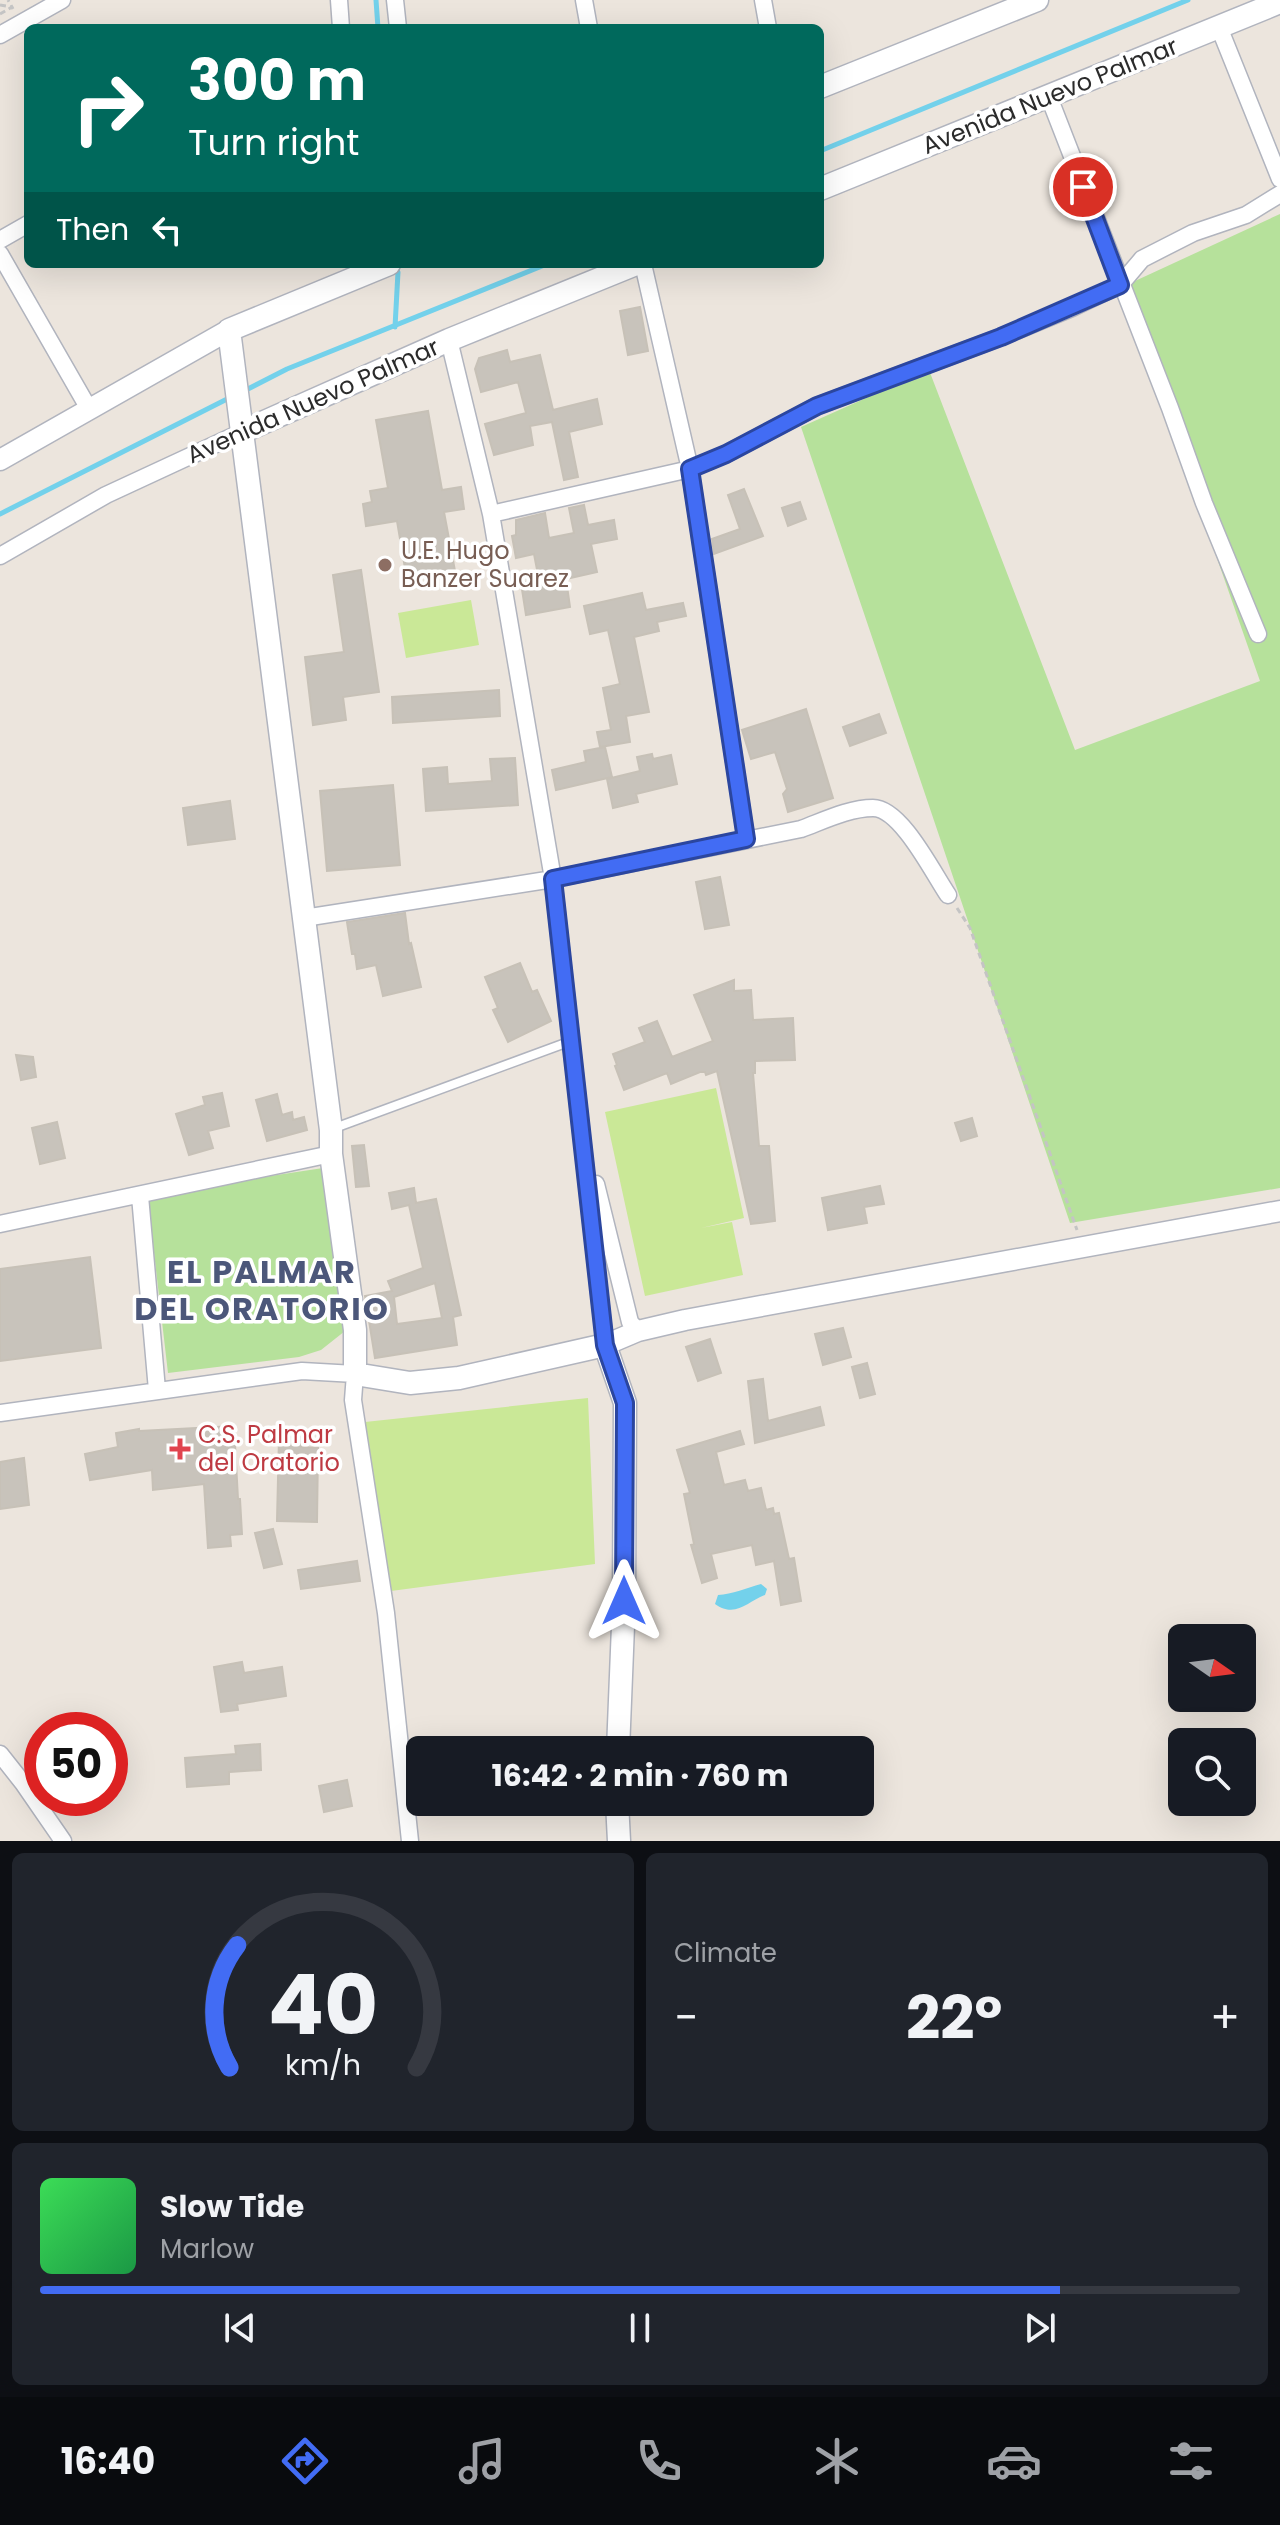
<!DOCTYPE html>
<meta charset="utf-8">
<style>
:root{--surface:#171b24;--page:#20242c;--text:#f1f3f6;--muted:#9ea1a6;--line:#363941;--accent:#426cf4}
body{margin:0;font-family:Poppins,sans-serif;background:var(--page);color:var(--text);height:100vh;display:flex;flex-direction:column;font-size:30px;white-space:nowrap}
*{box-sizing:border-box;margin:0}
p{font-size:26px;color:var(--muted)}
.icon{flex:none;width:44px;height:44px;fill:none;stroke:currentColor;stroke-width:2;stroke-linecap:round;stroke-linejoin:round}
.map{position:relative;height:1841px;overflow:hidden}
.panel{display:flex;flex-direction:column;gap:12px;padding:12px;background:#0d0f14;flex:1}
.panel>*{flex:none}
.banner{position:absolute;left:24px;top:24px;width:800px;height:244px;border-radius:12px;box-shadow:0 8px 32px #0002;background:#00695c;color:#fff;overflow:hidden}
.needle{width:52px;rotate:104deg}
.fabs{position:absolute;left:1168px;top:1624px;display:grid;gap:16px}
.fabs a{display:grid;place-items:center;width:88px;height:88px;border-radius:12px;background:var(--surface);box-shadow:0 8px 32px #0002;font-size:40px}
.speed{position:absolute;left:24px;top:1712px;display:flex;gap:16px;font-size:40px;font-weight:700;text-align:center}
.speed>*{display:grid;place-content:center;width:104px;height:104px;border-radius:50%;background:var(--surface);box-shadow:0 8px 32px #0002;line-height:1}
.speed .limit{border:12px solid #d22;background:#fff;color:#111}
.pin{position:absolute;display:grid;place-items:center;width:68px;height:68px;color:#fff;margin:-34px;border:4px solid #fff;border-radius:50%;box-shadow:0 2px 8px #0007}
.me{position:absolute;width:88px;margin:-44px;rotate:0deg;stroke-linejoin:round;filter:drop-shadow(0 0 6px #0008)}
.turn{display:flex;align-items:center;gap:28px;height:168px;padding:0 32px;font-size:36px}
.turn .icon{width:104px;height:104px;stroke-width:2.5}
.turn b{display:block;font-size:56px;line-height:68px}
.then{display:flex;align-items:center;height:76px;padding:0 32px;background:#0003;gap:16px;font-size:30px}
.big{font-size:60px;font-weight:700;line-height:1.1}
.panel .tile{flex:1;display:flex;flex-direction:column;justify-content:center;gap:12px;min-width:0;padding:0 28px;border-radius:12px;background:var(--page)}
.panel .dial{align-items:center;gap:0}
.dial svg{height:208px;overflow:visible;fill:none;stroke:var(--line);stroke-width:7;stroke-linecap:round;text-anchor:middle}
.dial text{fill:var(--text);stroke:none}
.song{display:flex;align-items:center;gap:24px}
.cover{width:96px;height:96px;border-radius:12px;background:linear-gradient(135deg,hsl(130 70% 55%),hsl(140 70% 35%))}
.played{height:8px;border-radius:4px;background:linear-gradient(90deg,var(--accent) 85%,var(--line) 85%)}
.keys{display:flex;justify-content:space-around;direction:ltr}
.heat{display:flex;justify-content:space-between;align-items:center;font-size:44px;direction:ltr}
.panel .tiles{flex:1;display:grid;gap:12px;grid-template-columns:1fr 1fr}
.tile:last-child{grid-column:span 2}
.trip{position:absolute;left:406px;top:1736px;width:468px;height:80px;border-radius:12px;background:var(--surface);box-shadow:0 8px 32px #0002;font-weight:700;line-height:80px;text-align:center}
.tab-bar{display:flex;height:128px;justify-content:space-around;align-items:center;background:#090b0e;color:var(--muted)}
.tab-bar .icon{width:56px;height:56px}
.tab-bar .active{color:var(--accent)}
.tab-bar b{font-size:36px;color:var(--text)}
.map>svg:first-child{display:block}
.green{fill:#b6e19b}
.pitch{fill:#cae897}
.water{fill:#73d1eb}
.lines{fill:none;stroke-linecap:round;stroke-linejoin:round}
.stream{stroke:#73d1eb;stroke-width:5}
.building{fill:#c8c3bb;stroke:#c7c1b7;stroke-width:2;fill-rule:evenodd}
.service-casing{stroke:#b1b4be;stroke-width:11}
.minor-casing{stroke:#b1b4be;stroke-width:19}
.tertiary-casing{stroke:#b1b4be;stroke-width:23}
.secondary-casing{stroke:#b1b4be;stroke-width:25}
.path{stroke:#c4c4c4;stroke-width:3;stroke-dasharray:6 4;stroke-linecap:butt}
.service{stroke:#fff;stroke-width:8}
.minor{stroke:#fff;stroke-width:16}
.tertiary{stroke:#fff;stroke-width:20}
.secondary{stroke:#fff;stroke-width:22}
.route-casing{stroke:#2b469f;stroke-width:20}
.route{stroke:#426cf4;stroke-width:14}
.education-dot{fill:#8d6e63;stroke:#fff;stroke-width:3}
.health-dot{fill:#e0444e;stroke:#fff;stroke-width:3}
.labels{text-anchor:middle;stroke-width:7;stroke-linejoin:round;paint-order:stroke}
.street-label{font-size:24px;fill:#2b2b2b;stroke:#fff}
.education-label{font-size:24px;fill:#785e54;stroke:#fff;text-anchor:start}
.health-label{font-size:24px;fill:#be3a42;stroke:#fff;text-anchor:start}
.district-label{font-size:32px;font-weight:bold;letter-spacing:2px;fill:#4c577a;stroke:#fff}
</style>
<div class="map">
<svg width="1280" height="1841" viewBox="0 0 1280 1841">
<rect width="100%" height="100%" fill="#ece5dd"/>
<!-- green -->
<path class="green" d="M1280,214V1188L1070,1223L801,427L929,370L1075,750L1260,681L1122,287Z
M323,1168L345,1331L321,1350L299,1357L168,1373L148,1201L238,1181Z"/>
<!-- pitch -->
<path class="pitch" d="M471,600L479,645L406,658L398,613Z
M716,1088L744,1218L701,1228L732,1222L743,1275L645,1296L605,1112Z
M588,1398L595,1564L391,1591L365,1422Z"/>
<!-- water -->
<path class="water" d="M761,1584L767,1589L765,1595C748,1601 736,1619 715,1604L718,1595C732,1594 747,1588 761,1584Z"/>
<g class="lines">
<!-- stream -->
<path class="stream" d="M376,0L378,28
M820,151L1188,0
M395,327L398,272
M242,392L287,369L547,264
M0,514L233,396"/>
</g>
<!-- building -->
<path class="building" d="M640,307L648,351L628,355L620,311Z
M507,350L510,362L540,355L553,410L597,399L602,424L569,432L578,477L564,480L552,422L530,426L533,445L494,455L485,424L526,413L518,382L481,392L475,369L479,358Z
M428,411L442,490L461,487L464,509L444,512L455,571L407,580L397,521L366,526L363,504L372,502L370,491L388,488L376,420Z
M744,489L763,536L714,554L712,539L740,529L728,495Z
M800,502L806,519L788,526L782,508Z
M584,505L588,525L614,520L617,539L591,544L597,572L566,579L570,607L526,615L521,583L539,580L534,554L516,558L512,536L516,535V520L545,513L549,538L574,533L569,508Z
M361,570L379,692L343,697L346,720L313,725L305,657L344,652L333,575Z
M642,593L646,610L683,603L686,616L657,622L659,631L634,637L649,712L626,716L630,742L600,747L597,732L611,730L603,688L620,684L608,630L590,634L584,606Z
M499,690L500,716L393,723L392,697Z
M806,709L833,798L788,812L783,794L787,789L775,752L751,759L742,730Z
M879,714L886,733L850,746L843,727Z
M605,747L612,777L556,790L552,770L586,762L584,751Z
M652,754L653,759L671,755L677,784L636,794L638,802L613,808L607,779L640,771L637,757Z
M515,758L518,805L426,811L423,769L447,767L448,784L492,781L490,759Z
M393,785L400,865L327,871L320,791Z
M230,801L235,839L188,845L183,808Z
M720,877L729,925L705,929L696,882Z
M405,913L409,944L411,943L421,987L383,996L376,965L357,969L355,954H352L347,922Z
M520,963L532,992L537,990L551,1021L508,1042L493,1010L498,1008L485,977Z
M734,980V991L751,990L753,1020L793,1018L795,1060L755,1061V1073H753L759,1146H769L775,1221L751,1224L717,1071L706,1075L705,1072H700L671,1084L667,1073L624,1090L615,1066L617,1065L613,1054L645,1042L639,1028L657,1021L672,1057L713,1041L694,995Z
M16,1055L33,1057L36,1077L21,1080Z
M222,1093L229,1126L208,1131L213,1148L189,1155L176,1114L205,1105L203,1097Z
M277,1094L282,1115L292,1112L293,1120L304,1117L307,1130L267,1141L256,1100Z
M972,1118L977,1136L961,1141L955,1123Z
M57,1122L65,1158L40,1164L32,1128Z
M364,1145L369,1186L356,1187L352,1146Z
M880,1186L884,1204L864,1207L867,1223L828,1230L822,1198Z
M414,1188L416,1203L436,1199L461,1315L453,1317L457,1345L375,1358L365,1296L392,1291L388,1281L423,1268L409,1205L392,1209L389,1193ZM435,1283L442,1318L397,1324L394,1297Z
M90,1257L101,1348L0,1361V1269Z
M843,1328L851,1357L823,1365L815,1334Z
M710,1339L721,1373L698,1381L686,1347Z
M867,1363L875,1394L860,1398L852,1367Z
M763,1379L768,1421L820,1407L824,1425L755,1443L748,1381Z
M234,1426L238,1499H240L242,1534L230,1535L231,1546L208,1548L204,1484L153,1490L152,1470L90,1480L85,1454L118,1447L116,1433L139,1429V1431Z
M740,1431L744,1444L716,1452L724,1485L745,1480L748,1491L761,1488L766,1510L773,1508L774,1514L779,1513L789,1559L794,1558L801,1601L781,1605L774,1561L756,1565L752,1545L711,1554L717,1578L702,1583L691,1545L694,1544L684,1494L690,1493L677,1450Z
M279,1437H301V1447L318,1448L317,1522L277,1521Z
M24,1458L29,1505L0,1509V1462Z
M273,1529L282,1564L264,1568L255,1533Z
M357,1561L360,1581L301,1589L298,1570Z
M242,1662L244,1673L282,1667L286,1696L237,1704L238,1710L221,1712L214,1667Z
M260,1744L261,1770L229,1772V1784L187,1787L185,1758L236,1754L235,1746Z
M347,1780L352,1806L324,1812L319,1786Z"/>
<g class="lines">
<defs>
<path id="service" d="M332,1129L571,1041"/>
<path id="minor" d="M339,0L341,28
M395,0L398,28
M584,0L589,28
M763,0L768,28
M1219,27L1280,179
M0,35L62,0
M1049,97L1170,408L1204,503L1258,634
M0,240L28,224
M0,254L89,409
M643,264L690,469L746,839
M449,340L491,514L553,879L605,1345
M491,514L690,469L726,454L817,406L1001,337L1072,308L1120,285L1142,259L1193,233L1246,215L1280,194
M0,556L106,495L244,431
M304,918L553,879L801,829C823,821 849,808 873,808C901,808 933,873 948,895
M596,1184L630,1322L638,1331
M140,1196L157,1390
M0,1224L331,1154
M0,1413L302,1371L355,1374L353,1400L386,1613L410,1841
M0,1754L23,1783L63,1841"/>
<path id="tertiary" d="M0,460L229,330
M605,1345L638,1331L685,1320L1280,1211"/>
<path id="secondary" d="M820,87L1037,0
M820,189L1280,2
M389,264L229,330L331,1130V1154L355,1330V1374L410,1383L459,1378L605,1345L625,1403L624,1601L618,1750
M244,431L449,340L636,264
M617,1802L619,1841"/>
</defs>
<!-- service casing -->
<use href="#service" class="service-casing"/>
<!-- minor casing -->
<use href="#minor" class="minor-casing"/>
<!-- tertiary casing -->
<use href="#tertiary" class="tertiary-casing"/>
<!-- secondary casing -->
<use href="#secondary" class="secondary-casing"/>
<!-- path -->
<path class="path" d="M0,5L12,7L13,9
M0,14L12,7L8,0
M957,908L970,928L1077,1230"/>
<!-- service -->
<use href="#service" class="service"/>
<!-- minor -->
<use href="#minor" class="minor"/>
<!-- tertiary -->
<use href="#tertiary" class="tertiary"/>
<!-- secondary -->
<use href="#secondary" class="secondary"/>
</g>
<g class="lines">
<defs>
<path id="route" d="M624,1601L625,1403L605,1345L553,879L746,839L690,469L726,454L817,406L1001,337L1120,285L1083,187"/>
</defs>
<!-- route casing -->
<use href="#route" class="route-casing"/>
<!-- route -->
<use href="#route" class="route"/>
</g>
<!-- markers -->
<circle class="education-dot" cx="385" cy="565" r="8"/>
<path class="health-dot" d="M176 1437h8v8h8v8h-8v8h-8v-8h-8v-8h8z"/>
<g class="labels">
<!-- street labels -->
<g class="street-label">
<text transform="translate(1050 96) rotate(-22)" y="8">Avenida Nuevo Palmar</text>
<text transform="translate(313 401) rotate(-24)" y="8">Avenida Nuevo Palmar</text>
</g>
<!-- education labels -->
<g class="education-label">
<text x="401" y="559">U.E. Hugo<tspan x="401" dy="28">Banzer Suarez</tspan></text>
</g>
<!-- health labels -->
<g class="health-label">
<text x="198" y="1443">C.S. Palmar<tspan x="198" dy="28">del Oratorio</tspan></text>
</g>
<!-- district labels -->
<g class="district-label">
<text x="262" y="1283">EL PALMAR<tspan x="262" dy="37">DEL ORATORIO</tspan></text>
</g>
</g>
</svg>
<div class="fabs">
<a><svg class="needle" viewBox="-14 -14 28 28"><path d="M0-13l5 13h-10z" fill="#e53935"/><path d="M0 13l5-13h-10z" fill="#9ea1a6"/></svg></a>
<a><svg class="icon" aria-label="search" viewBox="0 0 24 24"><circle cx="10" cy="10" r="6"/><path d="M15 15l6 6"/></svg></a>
</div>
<div class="speed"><div class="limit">50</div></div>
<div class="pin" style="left:1083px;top:187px;background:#d93025"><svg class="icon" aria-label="arrive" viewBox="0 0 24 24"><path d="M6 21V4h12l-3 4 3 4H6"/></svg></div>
<svg class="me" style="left:624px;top:1601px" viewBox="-20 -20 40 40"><path d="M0-17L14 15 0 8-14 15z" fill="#426cf4" stroke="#fff" stroke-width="4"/></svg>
<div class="trip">16:42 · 2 min · 760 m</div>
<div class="banner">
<div class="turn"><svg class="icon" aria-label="right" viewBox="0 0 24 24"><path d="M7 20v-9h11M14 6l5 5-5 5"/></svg><div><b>300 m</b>Turn right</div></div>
<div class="then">Then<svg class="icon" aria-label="left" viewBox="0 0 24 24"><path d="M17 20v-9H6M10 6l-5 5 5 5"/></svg></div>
</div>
</div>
<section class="panel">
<div class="tiles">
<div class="tile dial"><svg viewBox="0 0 100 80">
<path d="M14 69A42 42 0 1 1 86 69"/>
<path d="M14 69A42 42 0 0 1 17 22" stroke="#426cf4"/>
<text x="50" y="56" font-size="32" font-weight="700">40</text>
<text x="50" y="72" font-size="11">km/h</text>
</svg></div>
<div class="tile"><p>Climate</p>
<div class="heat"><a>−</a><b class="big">22°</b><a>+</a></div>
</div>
<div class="tile">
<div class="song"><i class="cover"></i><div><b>Slow Tide</b><p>Marlow</p></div></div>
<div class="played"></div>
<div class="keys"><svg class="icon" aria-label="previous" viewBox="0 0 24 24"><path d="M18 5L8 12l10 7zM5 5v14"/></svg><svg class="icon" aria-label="pause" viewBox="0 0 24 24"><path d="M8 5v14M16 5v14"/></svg><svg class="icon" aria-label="next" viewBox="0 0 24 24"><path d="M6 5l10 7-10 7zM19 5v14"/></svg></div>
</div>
</div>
</section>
<nav class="tab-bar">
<b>16:40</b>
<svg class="icon active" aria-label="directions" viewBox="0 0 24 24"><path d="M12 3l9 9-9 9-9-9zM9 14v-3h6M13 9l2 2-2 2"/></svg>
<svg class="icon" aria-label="music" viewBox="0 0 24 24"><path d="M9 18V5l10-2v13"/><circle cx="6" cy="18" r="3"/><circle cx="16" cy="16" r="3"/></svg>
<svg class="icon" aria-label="phone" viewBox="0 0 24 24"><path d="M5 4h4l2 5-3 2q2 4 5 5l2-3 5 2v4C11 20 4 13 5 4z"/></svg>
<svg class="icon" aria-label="climate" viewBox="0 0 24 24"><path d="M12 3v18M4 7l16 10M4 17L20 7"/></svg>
<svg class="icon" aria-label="car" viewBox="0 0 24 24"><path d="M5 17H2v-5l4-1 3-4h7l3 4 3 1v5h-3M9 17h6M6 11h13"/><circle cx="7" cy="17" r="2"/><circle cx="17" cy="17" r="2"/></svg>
<svg class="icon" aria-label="filters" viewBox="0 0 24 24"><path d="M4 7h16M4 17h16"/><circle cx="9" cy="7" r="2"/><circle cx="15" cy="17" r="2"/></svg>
</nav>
